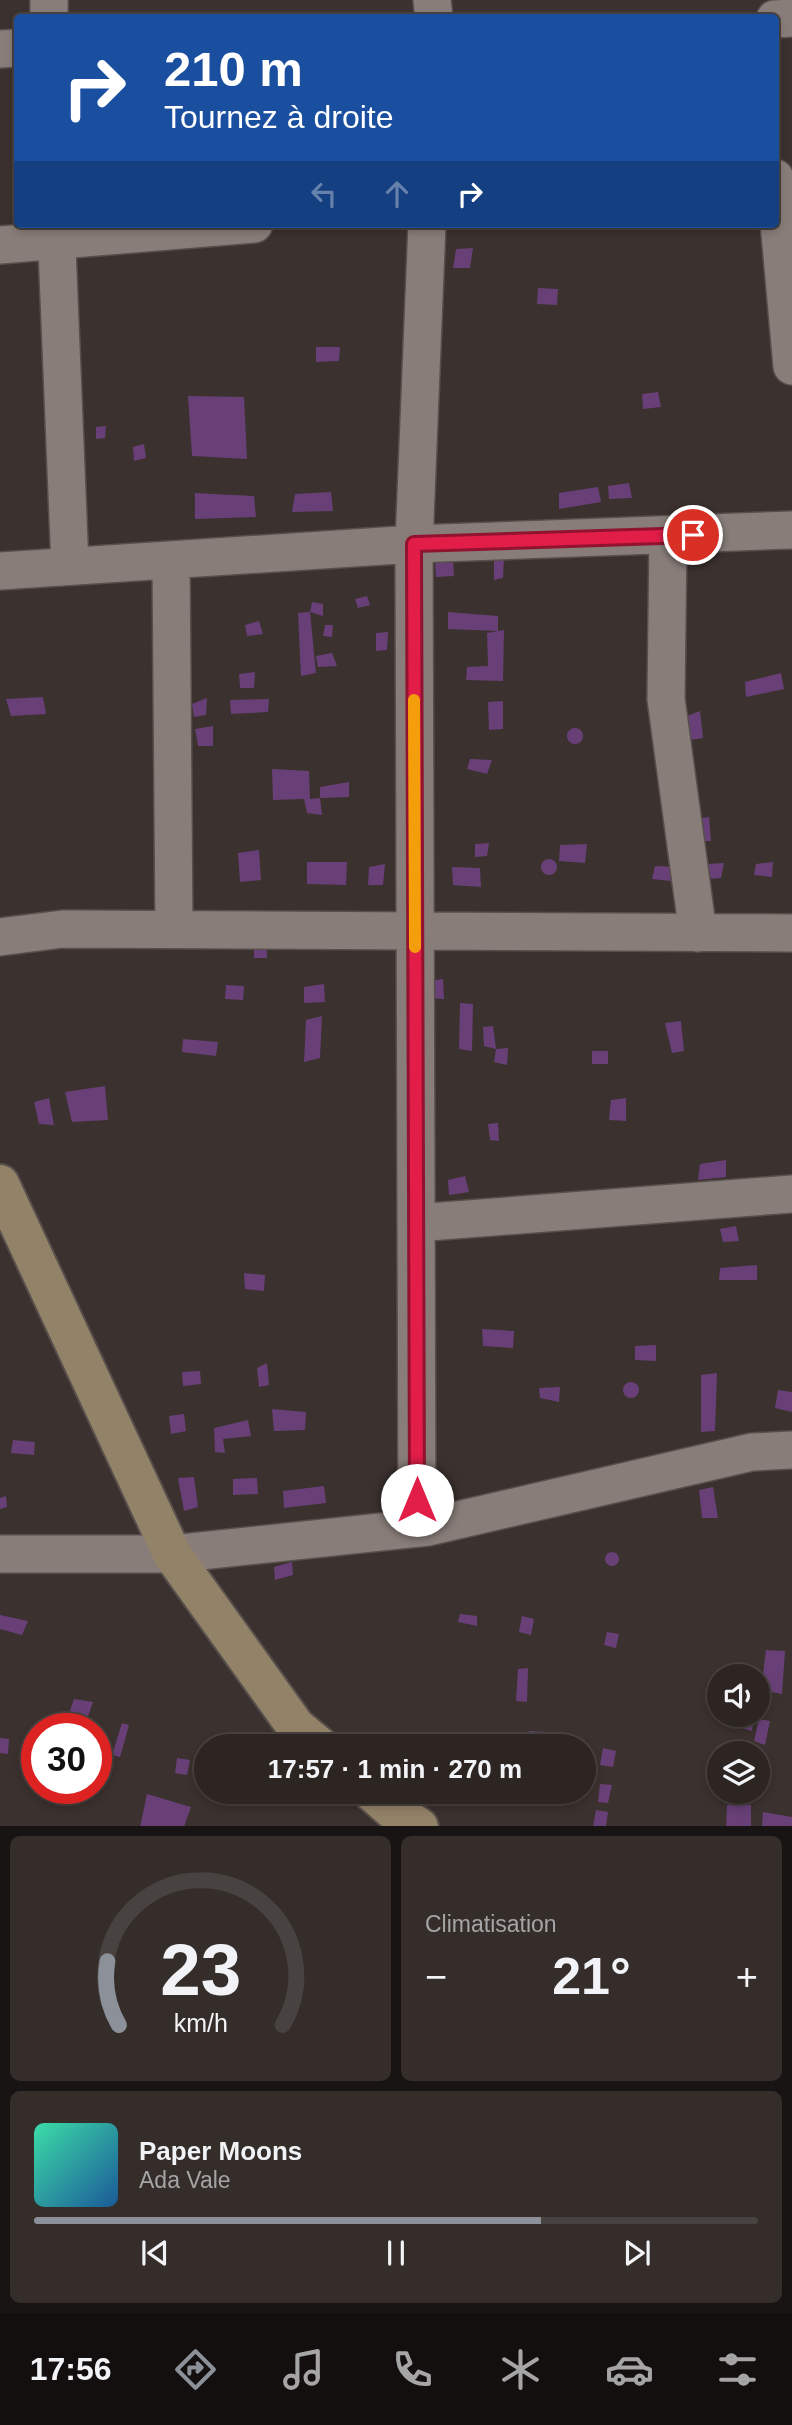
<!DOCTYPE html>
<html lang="fr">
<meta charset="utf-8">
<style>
:root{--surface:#2c2522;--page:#342d2a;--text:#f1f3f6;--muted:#a6a5a5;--line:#484240;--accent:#8c9099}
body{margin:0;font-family:Arial,sans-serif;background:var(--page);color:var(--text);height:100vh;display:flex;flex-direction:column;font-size:26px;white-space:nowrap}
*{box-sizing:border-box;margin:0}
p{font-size:23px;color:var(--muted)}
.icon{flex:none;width:38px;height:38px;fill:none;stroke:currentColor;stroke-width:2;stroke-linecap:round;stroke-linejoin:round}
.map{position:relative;height:1826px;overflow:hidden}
.side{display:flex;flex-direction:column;gap:10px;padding:10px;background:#181413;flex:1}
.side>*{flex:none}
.banner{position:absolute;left:14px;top:14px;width:765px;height:214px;border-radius:7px;box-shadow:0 4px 10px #0003,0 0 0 2px var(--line);background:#1a4fa0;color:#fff;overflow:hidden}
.buttons{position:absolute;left:707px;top:1664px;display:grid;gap:14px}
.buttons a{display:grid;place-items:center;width:63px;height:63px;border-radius:50%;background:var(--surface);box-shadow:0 4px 10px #0003,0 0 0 2px var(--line);font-size:35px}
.speed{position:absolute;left:21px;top:1713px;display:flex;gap:14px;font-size:35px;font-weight:700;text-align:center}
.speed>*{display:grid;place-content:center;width:91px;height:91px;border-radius:50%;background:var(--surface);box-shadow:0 4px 10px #0003,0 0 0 2px var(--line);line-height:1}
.speed .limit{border:10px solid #d22;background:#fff;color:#111}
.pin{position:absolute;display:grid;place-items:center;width:60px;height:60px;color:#fff;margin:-30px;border:4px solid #fff;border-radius:50%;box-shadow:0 2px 7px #0007}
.me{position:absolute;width:77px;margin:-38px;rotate:0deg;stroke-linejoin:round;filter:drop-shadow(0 0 5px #0008)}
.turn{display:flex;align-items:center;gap:24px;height:147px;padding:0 35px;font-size:32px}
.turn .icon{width:91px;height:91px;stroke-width:2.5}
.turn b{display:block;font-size:49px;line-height:60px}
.lanes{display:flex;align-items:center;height:66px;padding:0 35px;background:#0003;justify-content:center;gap:35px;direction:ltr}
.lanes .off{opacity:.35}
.big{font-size:52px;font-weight:600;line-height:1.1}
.side .widget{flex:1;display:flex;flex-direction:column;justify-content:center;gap:10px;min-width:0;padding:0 24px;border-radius:10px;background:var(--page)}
.side .dial{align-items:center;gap:0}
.dial svg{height:182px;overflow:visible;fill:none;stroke:var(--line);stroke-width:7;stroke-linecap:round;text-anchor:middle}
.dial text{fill:var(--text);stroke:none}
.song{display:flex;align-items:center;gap:21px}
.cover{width:84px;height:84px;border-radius:10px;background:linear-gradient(135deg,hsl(160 70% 55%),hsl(210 70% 35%))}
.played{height:7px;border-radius:4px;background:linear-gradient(90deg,var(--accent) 70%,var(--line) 70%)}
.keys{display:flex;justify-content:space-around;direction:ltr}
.heat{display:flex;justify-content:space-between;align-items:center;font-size:38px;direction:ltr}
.side .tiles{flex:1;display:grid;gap:10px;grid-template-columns:1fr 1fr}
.widget:last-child{grid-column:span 2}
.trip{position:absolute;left:194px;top:1734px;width:402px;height:70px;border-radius:35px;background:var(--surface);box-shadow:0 4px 10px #0003,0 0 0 2px var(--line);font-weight:600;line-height:70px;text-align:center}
.dock{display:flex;height:112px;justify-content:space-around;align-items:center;background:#120f0e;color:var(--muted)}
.dock .icon{width:49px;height:49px}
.dock .active{color:var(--accent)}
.dock b{font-size:32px;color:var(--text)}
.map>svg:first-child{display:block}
.building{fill:#684077}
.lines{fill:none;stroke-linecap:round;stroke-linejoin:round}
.minor-casing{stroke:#574f4c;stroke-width:40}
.secondary-casing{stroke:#574f4c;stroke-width:42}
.minor{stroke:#887d79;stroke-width:37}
.secondary{stroke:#928268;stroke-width:38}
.route-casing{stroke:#92132f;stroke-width:18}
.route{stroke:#e11d48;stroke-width:12}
.slow{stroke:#f59e0b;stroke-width:12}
</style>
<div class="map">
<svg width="792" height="1827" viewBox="0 0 792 1827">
<rect width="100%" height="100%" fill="#3b312e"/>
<!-- building -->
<path class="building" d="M473,248L470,268H453L456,249Z
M538,288L558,289L557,305L537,304Z
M316,347H340L339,361L316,362Z
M658,392L661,407L643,409L642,394Z
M188,396L244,397L247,459L192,456Z
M106,426L105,438L96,439V427Z
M144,444L146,458L134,461L133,447Z
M629,483L632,498L609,499L608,486Z
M598,487L601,502L559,509V493Z
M331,492L333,511L292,512L295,494Z
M195,493L254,496L256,517L195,519Z
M504,558L503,578L494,580V559Z
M435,560H453L454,576L436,577Z
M367,596L370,605L358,608L355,599Z
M312,602L323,604V616L310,612Z
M310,612L316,673L301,676L298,613Z
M448,612L498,616V631L504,630L503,681L466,680L467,667L488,666L487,633L498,631L448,629Z
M259,621L263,634L247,636L245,625Z
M325,625H333L332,637L323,636Z
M388,632L387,650L376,651V633Z
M332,653L337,666L318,667L316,656Z
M255,672L254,688H240L239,674Z
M781,673L784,689L746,697L745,682Z
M43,697L46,714L11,716L6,699Z
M207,698L206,715L194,717L192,704Z
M269,699L268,712L231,714L230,700Z
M503,701V729L489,730L488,702Z
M700,711L703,738L690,740L687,716Z
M213,726V746H198L195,729Z
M567 736a8 8 0 1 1 16 0a8 8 0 1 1-16 0Z
M470,759L492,760L487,774L467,769Z
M272,769L309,771L310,799L320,798L322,815L307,813L304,799L273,800Z
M349,782V797L320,798V787Z
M709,817L711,841H701L696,819Z
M489,843L487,856L475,857V844Z
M587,844L585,863L559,861L560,845Z
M259,850L261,880L240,882L238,853Z
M541 867a8 8 0 1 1 16 0a8 8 0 1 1-16 0Z
M307,862H347L346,885L307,884Z
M773,862L772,877L754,875L756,864Z
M724,863L721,878L705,879L706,864Z
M385,864L383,885H368L369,867Z
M655,866L680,867L679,882L652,879Z
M452,867L480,868L481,887L453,885Z
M266,928L267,958H254V932Z
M443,979L444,999L428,998L429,981Z
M324,984L325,1002L304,1003V987Z
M226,985L244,986L243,1000L225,999Z
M460,1003L473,1004L472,1051L459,1049Z
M322,1016L320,1058L304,1062L306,1020Z
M681,1021L684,1051L672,1053L665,1023Z
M493,1026L496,1049L508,1048L507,1065L494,1062L496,1049L484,1046L483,1027Z
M183,1039L218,1042L216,1056L182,1052Z
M592,1051H608V1064H592Z
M105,1086L108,1120L72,1122L65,1092Z
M49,1098L54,1125L39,1124L34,1102Z
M626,1098V1121L609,1120L611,1100Z
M498,1123L499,1141L490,1140L488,1124Z
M726,1160V1177L698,1180L700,1164Z
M465,1176L469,1192L449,1195L448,1180Z
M736,1226L739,1241L723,1242L720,1229Z
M757,1265V1280H719L720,1268Z
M244,1273L265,1275L264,1291L245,1289Z
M482,1329L514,1331L513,1348L483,1346Z
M656,1345V1361L635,1360V1346Z
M267,1363L269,1385L259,1387L257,1368Z
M200,1371L201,1384L183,1386L182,1372Z
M717,1373L715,1431L701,1432V1375Z
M623 1390a8 8 0 1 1 16 0a8 8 0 1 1-16 0Z
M560,1387L559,1402L540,1398L539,1388Z
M778,1390L792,1392V1412L775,1408Z
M272,1409L306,1412L305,1430L274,1431Z
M184,1414L186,1431L171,1434L169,1416Z
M248,1420L251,1436L223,1439L225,1453L215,1452L214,1428Z
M13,1440L35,1442L34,1455L11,1453Z
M194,1477L198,1507L184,1511L178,1478Z
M257,1478L258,1494L233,1495V1479Z
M324,1486L326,1503L284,1508L283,1491Z
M713,1487L718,1518H702L699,1490Z
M6,1496L7,1507L0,1509V1498Z
M605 1559a7 7 0 1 1 14 0a7 7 0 1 1-14 0Z
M292,1562L293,1575L275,1580L274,1567Z
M460,1614L477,1616V1626L458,1622Z
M0,1615L28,1621L22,1635L0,1629Z
M522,1616L534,1619L531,1635L519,1632Z
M607,1632L619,1634L616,1648L604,1645Z
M766,1650L785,1651L782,1694L761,1690Z
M528,1668L527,1702L516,1701L518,1669Z
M74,1699L93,1702L85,1725L67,1719Z
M744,1715H753L752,1731L742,1728Z
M759,1719L770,1721L765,1745L754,1741Z
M122,1723L129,1725L120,1757L112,1755Z
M529,1731L549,1732L548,1743L527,1744Z
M0,1738L9,1739L8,1754L0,1753Z
M451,1742L465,1744L464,1746H449Z
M96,1745L102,1747L100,1761L96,1760Z
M741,1745H752V1754H740Z
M603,1748L616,1751L613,1767L600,1765Z
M177,1758L190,1760L187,1775L175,1773Z
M600,1784L612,1785L608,1803L598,1802Z
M453,1792H469L465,1805L451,1801Z
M147,1794L191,1807L184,1827H140Z
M727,1805H751V1827H726Z
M596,1810L608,1812L606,1827H593Z
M763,1812L792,1817V1827H762Z"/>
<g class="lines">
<defs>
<path id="minor" d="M432,0L434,18
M49,18V0
M775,19L792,18
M0,49L18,48
M775,178L792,366
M56,224L70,566
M0,245L254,224
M668,536L666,699L698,933
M171,560L174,929
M0,571L414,544L792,530
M0,937L63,929L792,933
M416,1223L792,1194
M417,1528L414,544L427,224
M0,1554H172L428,1527L752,1452L792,1450"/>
<path id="secondary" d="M0,1184L172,1554L296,1727L319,1746
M372,1792L394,1811L419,1827"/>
</defs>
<!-- minor casing -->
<use href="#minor" class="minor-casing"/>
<!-- secondary casing -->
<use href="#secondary" class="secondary-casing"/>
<!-- minor -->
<use href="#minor" class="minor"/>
<!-- secondary -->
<use href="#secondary" class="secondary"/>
</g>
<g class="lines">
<defs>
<path id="route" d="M417,1500L414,544L693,535"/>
</defs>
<!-- route casing -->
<use href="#route" class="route-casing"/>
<!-- route -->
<use href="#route" class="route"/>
<!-- slow -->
<path class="slow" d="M414,700L415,947"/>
</g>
</svg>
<div class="buttons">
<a><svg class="icon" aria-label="sound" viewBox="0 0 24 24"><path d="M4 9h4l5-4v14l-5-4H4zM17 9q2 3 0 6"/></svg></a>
<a><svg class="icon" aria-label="layers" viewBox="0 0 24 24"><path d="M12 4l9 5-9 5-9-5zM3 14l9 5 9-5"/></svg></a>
</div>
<div class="speed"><div class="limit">30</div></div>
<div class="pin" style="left:693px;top:535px;background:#d93025"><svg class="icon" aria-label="arrive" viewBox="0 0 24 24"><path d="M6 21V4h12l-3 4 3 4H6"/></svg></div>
<svg class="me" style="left:417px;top:1500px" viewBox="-20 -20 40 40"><circle r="19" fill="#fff"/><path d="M0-13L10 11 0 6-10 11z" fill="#e11d48"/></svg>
<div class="trip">17:57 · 1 min · 270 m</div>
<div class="banner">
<div class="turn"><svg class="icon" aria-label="right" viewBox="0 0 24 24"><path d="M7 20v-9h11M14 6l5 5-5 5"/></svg><div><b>210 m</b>Tournez à droite</div></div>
<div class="lanes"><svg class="icon off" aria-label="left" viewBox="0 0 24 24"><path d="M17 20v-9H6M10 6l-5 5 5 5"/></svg><svg class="icon off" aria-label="ahead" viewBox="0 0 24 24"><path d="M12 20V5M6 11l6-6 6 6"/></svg><svg class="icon" aria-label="right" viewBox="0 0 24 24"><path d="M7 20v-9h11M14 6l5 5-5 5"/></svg></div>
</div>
</div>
<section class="side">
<div class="tiles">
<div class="widget dial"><svg viewBox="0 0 100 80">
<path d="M14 69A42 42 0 1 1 86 69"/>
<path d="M14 69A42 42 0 0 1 9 41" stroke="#8c9099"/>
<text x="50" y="56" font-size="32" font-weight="700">23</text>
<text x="50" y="72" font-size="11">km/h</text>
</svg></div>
<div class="widget"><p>Climatisation</p>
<div class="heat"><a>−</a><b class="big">21°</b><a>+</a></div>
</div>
<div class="widget">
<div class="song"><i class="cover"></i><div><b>Paper Moons</b><p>Ada Vale</p></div></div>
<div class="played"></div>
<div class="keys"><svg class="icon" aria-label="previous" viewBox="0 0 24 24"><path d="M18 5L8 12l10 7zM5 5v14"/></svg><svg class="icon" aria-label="pause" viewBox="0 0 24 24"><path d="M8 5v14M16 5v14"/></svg><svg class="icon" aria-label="next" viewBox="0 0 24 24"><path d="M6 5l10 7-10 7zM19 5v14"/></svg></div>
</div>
</div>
</section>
<nav class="dock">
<b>17:56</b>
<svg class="icon active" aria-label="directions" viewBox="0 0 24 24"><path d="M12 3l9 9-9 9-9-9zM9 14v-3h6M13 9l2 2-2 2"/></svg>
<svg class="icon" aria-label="music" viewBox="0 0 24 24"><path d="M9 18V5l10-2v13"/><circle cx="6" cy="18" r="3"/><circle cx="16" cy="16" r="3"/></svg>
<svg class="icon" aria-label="phone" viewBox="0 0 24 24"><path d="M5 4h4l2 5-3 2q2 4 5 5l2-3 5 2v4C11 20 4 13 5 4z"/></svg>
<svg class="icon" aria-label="climate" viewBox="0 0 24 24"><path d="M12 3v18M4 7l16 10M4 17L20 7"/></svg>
<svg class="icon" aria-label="car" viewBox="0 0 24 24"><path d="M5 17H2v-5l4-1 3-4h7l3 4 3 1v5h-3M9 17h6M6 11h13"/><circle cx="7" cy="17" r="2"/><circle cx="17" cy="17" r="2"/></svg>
<svg class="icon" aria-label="filters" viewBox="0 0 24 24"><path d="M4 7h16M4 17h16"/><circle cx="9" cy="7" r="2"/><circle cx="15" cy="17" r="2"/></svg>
</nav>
